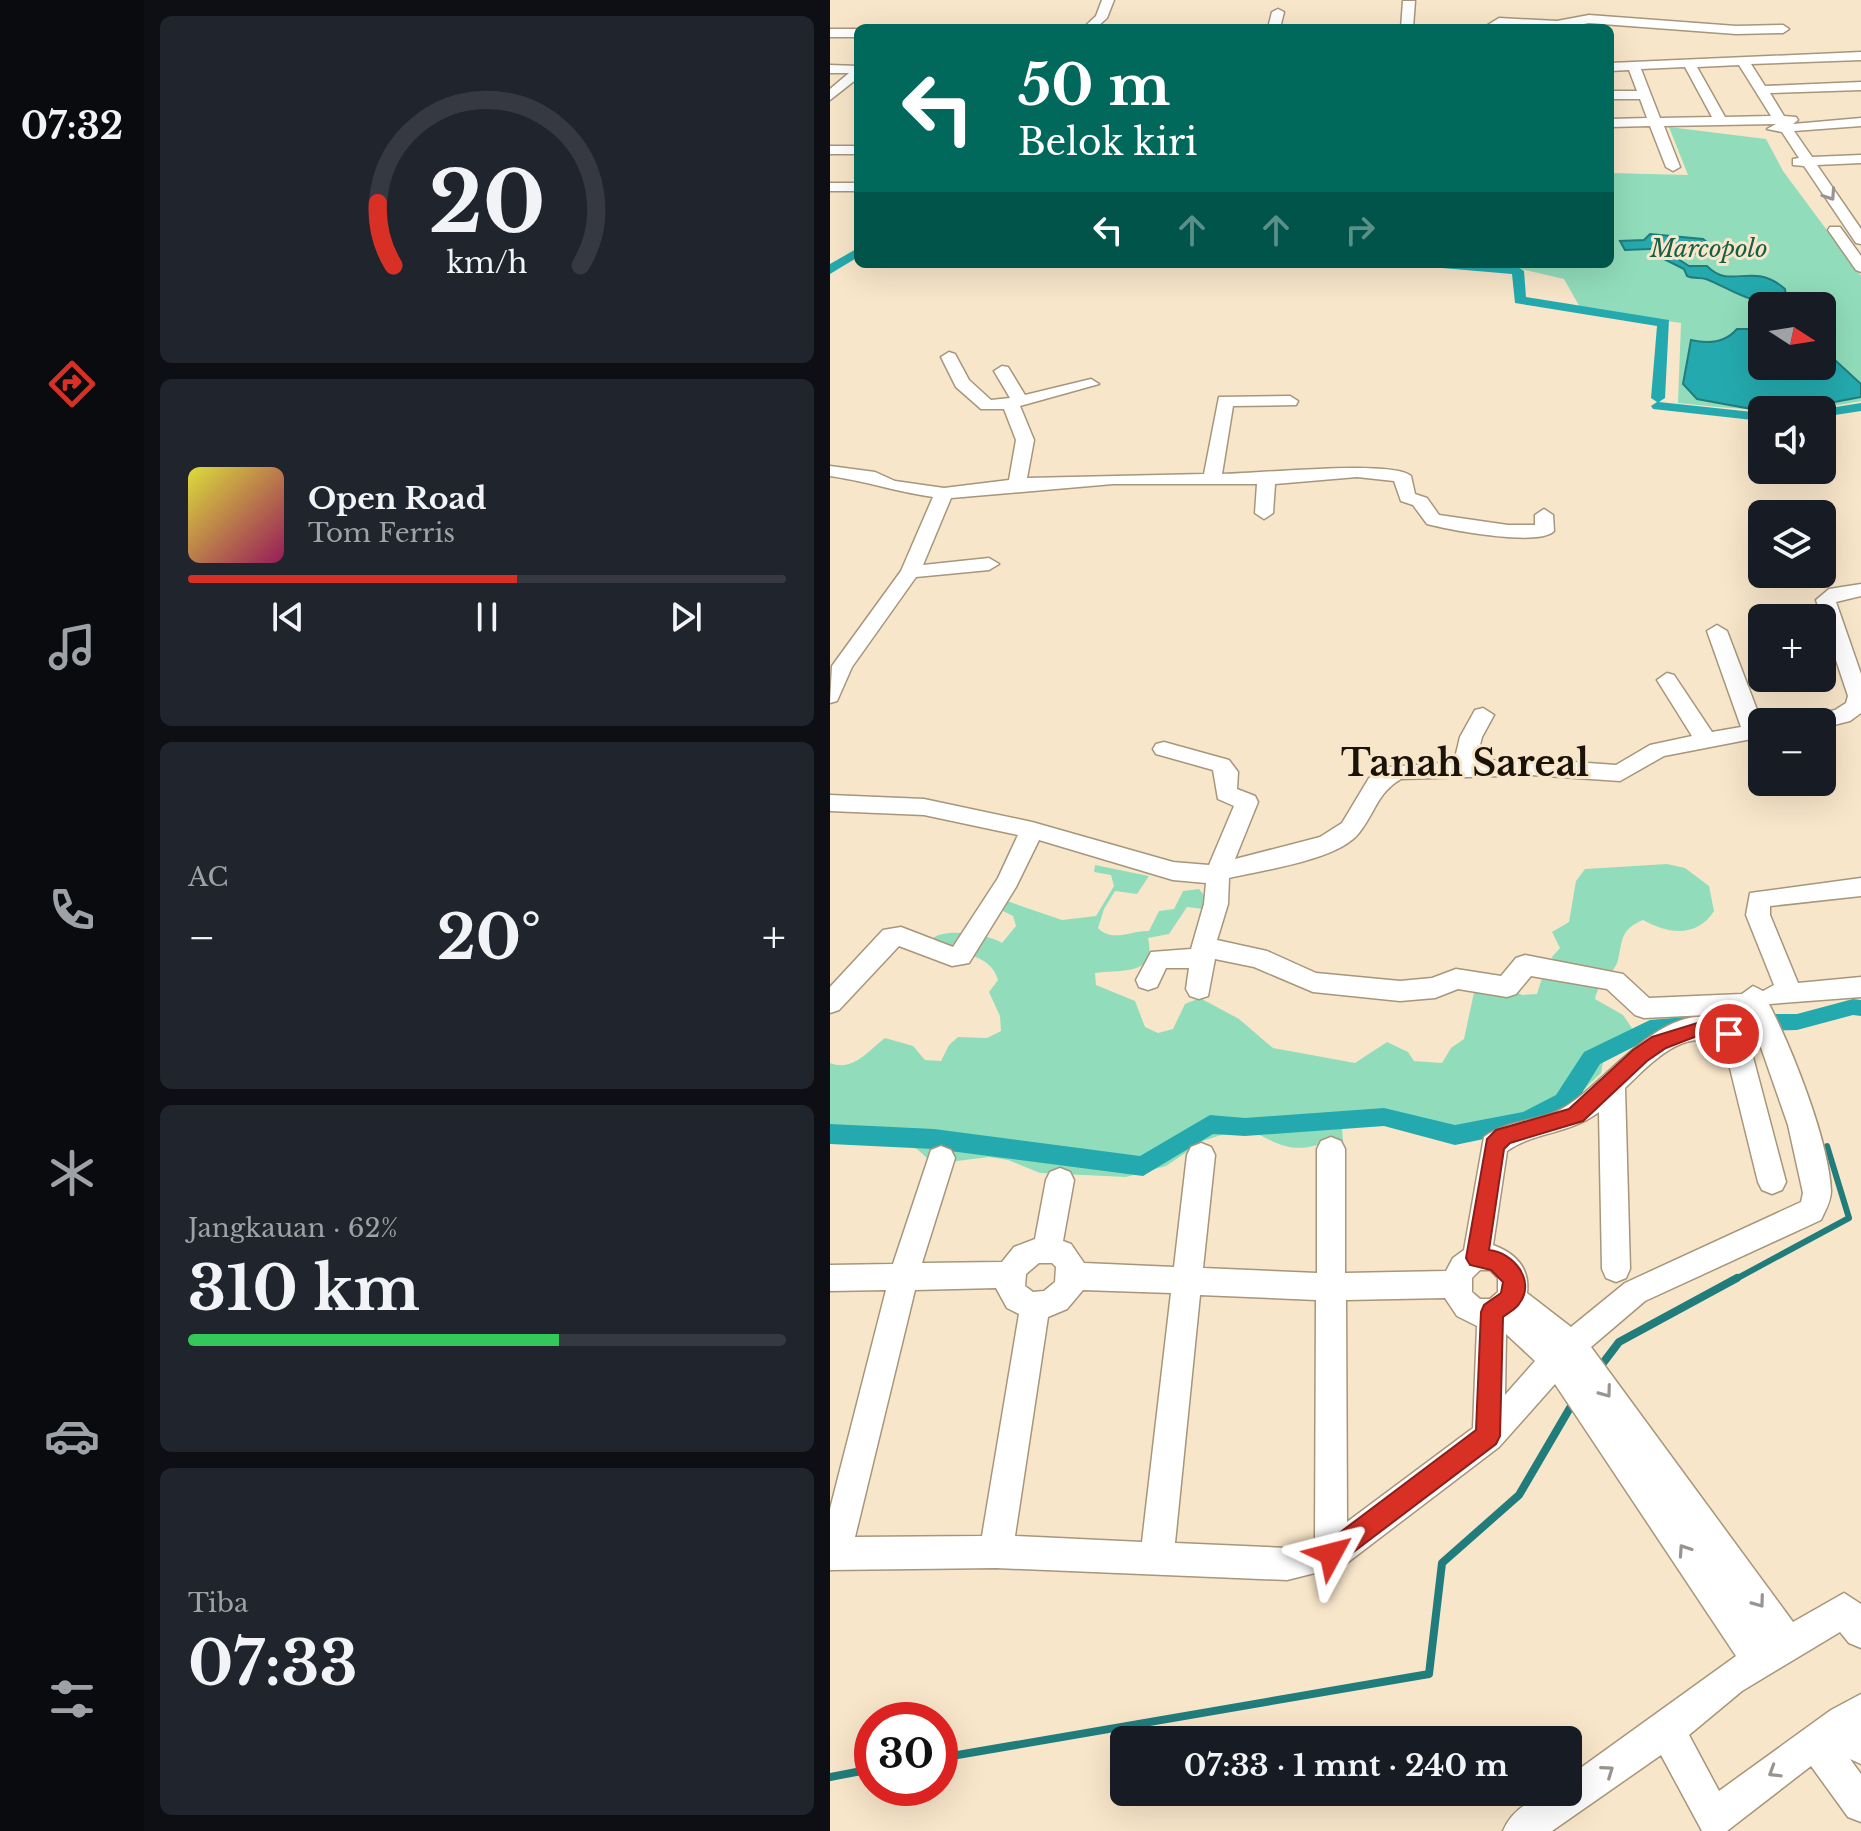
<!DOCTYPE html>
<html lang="id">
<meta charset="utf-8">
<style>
:root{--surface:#171b24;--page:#20242c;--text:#f1f3f6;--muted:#9ea1a6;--line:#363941;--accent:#d93025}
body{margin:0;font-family:"Libre Baskerville",serif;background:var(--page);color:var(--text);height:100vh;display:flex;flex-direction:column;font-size:30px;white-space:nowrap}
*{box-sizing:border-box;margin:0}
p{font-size:26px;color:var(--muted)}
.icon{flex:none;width:44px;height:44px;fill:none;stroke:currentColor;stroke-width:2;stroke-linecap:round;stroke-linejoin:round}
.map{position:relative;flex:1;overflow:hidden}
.details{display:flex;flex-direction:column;gap:16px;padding:16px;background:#0d0f14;width:686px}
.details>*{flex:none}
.guide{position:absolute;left:24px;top:24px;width:760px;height:244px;border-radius:12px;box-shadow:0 8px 32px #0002;background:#00695c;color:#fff;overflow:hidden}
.needle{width:52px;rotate:102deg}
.fabs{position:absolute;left:918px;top:292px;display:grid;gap:16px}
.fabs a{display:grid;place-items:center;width:88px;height:88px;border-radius:12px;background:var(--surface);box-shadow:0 8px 32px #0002;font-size:40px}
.speed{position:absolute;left:24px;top:1702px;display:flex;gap:16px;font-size:40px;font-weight:700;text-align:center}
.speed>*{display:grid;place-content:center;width:104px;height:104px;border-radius:50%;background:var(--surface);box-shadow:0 8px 32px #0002;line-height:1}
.speed .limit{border:12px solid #d22;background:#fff;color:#111}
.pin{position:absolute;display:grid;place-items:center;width:68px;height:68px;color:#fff;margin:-34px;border:4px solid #fff;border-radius:50%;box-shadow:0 2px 8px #0007}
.me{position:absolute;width:88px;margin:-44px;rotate:52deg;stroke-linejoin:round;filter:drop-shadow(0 0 6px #0008)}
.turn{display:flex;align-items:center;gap:28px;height:168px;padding:0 32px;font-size:36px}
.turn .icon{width:104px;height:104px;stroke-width:2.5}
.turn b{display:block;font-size:56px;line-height:68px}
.lanes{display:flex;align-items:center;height:76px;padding:0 32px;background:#0003;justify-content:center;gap:40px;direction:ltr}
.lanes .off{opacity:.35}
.big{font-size:60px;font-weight:700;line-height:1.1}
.details .card{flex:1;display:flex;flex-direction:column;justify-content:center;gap:12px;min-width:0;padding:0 28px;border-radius:12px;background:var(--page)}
.details .dial{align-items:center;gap:0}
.dial svg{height:208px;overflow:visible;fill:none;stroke:var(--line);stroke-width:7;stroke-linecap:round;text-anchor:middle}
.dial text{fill:var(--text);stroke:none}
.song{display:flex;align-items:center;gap:24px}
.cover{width:96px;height:96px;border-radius:12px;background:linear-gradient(135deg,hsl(60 70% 55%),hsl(330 70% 35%))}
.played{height:8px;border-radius:4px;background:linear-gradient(90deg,var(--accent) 55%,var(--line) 55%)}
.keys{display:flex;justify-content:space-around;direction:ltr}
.heat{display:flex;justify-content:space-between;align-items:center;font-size:44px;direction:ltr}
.charge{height:12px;border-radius:6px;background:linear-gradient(90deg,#34c759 62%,var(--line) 0)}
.trip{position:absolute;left:280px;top:1726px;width:472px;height:80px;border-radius:12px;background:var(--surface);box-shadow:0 8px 32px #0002;font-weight:700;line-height:80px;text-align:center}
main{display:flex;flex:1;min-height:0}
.tab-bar{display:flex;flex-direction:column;width:144px;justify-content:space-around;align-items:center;background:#090b0e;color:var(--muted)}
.tab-bar .icon{width:56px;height:56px}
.tab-bar .selected{color:var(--accent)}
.tab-bar b{font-size:36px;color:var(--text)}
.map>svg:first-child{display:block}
.green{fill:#91ddbb;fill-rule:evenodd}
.water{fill:#24aaae;stroke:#217d7c;stroke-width:2}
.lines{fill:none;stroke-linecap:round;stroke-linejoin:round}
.stream-far1{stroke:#217d7c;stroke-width:6}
.stream{stroke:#217d7c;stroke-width:8}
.canal{fill:#24aaae;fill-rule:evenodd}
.minor-casing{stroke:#a6967b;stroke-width:3}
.minor{fill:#fff;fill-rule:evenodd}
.oneway{stroke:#989590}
.route{fill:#d93025;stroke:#8d1f18;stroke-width:2}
.labels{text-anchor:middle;stroke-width:6;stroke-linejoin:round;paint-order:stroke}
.far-park-label{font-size:24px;font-style:italic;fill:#165f45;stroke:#f8e6ca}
.district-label{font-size:36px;font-weight:bold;fill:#191309;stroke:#f8e6ca}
</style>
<main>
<nav class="tab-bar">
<b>07:32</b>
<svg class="icon selected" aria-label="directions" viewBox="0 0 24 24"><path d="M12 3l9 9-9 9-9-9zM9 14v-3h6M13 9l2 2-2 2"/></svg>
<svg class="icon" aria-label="music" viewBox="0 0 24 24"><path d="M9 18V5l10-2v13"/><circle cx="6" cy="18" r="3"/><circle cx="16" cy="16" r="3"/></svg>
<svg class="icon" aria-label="phone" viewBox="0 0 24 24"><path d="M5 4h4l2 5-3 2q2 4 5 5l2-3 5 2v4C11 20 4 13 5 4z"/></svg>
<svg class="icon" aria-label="climate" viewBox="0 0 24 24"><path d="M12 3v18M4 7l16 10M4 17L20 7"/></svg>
<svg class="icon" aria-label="car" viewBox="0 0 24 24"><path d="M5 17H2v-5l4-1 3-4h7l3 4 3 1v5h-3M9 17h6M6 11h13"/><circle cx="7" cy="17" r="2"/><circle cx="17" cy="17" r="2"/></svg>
<svg class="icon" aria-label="filters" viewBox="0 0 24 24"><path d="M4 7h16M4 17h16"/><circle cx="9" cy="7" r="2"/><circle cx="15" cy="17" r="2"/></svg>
</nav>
<section class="details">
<div class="card dial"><svg viewBox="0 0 100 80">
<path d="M14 69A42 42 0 1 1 86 69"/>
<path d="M14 69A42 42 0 0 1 8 45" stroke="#d93025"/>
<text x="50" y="56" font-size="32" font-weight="700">20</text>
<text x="50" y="72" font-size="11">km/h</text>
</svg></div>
<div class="card">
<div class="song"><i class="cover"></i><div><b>Open Road</b><p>Tom Ferris</p></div></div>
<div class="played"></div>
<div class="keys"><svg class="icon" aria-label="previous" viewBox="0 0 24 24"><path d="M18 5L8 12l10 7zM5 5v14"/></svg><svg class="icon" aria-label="pause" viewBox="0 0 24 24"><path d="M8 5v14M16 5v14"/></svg><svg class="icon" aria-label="next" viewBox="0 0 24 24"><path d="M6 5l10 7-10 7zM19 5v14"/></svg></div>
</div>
<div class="card"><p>AC</p>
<div class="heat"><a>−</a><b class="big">20°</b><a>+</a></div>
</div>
<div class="card"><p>Jangkauan · 62%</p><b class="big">310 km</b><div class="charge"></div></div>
<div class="card"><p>Tiba</p><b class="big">07:33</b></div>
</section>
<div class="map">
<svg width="1031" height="1831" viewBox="0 0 1031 1831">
<rect width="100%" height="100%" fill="#f8e6ca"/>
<!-- green -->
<path class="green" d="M839,127L936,139L953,171L1031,276V401C967,414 912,410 848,403L851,323L751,309L734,279L686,268V264H780V173L858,175ZM932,306H992V366H932Z
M837,864L855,868L879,886L884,911C867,938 838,934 813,920C790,930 793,939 788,960C785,973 769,980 765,999L793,1015L802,1028L792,1040L776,1046L771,1073L749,1094L699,1121L664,1134L606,1137L575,1116L527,1115L512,1125L514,1160L487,1145C459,1154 440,1140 415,1127L373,1141L336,1166L296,1177L210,1173L178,1160L159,1157L119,1162L98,1159L87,1149L69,1143L0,1134V1063C23,1072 38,1051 55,1038L83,1046L95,1060L111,1061L119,1045L128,1037L157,1038L171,1031L170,1016L159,992L168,980C160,952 127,953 101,948L103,938C116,928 158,934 172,943L186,926L183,916L169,909L174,900L232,920L266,916L284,886L281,875L264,872L265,865L319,876L307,894L285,891L274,909L268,928C282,943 302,930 319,931L329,911L344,909L353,891L369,889L378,900L373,909L357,907L339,934L318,938C327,977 291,969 265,973L266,985L305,1001L315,1027L328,1033L343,1029L355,1004L370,998L409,1019L443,1048L525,1063L557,1042L578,1052L584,1061L612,1063L621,1048L634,1039L645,988L677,987L692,995L707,994L713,975L726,970L722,957L730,948L722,932L739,922L746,881L755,869Z"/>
<!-- water -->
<path class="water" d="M820,234L873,239L883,247L875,253L867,254L845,248L795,250L790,241L814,240Z
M834,259H848L859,266H877C901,291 922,260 955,289L956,295C935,315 898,287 876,279C870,277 863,279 857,276L854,269Z
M907,329H932V366H992V348L1031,384V397L962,410L932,411L867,399L853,384L861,340C878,344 895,343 907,329Z"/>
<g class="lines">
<!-- stream-far1 -->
<path class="stream-far1" d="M904,1280L1019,1218L997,1146"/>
<!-- stream -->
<path class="stream" d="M770,1367L789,1342L907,1278
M110,1758L599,1674L612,1563L689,1495L744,1401
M0,1777L42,1769"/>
<!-- canal -->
<path class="canal" d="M28,248V257L0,274V264Z
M606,264L688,267L694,271L696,297L839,320L835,398L829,402L932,413V421L823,409L821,406L827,402L821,398L827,326L685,303L682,274L612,268Z
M1031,403V411L992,417V410H987Z
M1023,999L1031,1000V1016L1023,1015L967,1030L890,1032L823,1037L770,1064L742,1109L697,1130L625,1145L554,1126L415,1136L383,1134L313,1176L104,1149L0,1144V1124L104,1129L310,1156L380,1115L415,1118L554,1108L625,1125L693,1112L726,1095L754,1052L820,1020L890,1014H967Z"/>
<defs>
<path id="minor" d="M272,0H284L277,18L266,28H253L266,16Z
M573,1H585L583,28H571Z
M448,9L454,12L450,28H438L442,12Z
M759,15L906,26L953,25L959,29L953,33L906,34L759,23L730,28H653L669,18L727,21Z
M0,29H28V37H0Z
M1031,52V60L921,64L935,86L1031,82V90L940,93L954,116L966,117L968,120L963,124L1031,118V126L964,131L982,157L1031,155V163L987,165L1031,229V244L1026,243L974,166L963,165V159L969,158L952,132L937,129L946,124L834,126L850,167L843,171L836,167L820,126L780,127V119L817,118L810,99H780V91H807L799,70L780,71V63ZM909,65L941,116L895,117L867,67ZM855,67L882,117L830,118L811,69Z
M0,65L28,66V78L0,100V89L19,73H0Z
M0,146H28V154H0Z
M0,183H28V191H0Z
M1000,227H1010L1031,256V272L1026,270L998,230Z
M119,352L125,354L139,380L161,400L180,398L164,371L172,366L178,367L195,395L261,379L269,384L190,406L204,440L197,478L374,474L389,397L460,396L468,401L466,405L403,406L392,474C425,474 563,459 581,476L585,494L597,498L609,515L678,525H705V515L714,509L723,515L724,531C709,547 620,530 597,524L583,505L571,501L564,481L527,477L445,484L443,513L434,519L425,513L427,484H283L121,498L93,565L159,558L169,564L159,570L86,577L22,667L7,701L0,703L2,666L71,571L103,497C67,492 36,481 0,476V466L45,472L65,481L114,488L179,480L186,440L174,409H151L126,387L111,357Z
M1031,584V596L1006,602L1031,674V713L1020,721L992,728V722H974L977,717L1005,710L1016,703L1018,696L986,600L999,589Z
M887,625L897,631L932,723V737L834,756L790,781L702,775L571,779C546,794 546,812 529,833C508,860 433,870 399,878L398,904L387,940L437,951L486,973L570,981L602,978L626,969L671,976L686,958L695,955L793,974L819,998L912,994L923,986L933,991L944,985L916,915L920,893L1031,878V896L940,906V915L968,983L1031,977V997L939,1004C962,1049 999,1141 1001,1191C1001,1201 995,1211 991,1220L815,1301L761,1347L963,1622L1014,1593L1031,1604V1648L1019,1643L1010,1632L912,1691L859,1735L889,1791L1001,1710L1031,1694V1764L1020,1759L1031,1774V1822L1018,1817L981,1766L897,1831H872L831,1755L722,1831H673C683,1806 712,1792 738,1792V1777L906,1656L725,1384L669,1447L513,1566L457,1580L166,1568L0,1570V1509L56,1290L0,1291V1265L63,1264L101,1150L111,1146L121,1150L125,1158L92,1263L172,1262L184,1247L205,1239L216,1180L220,1172L230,1168L240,1172L244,1180L233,1241L241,1244L254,1263L344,1267L357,1155L361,1147L371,1143L381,1147L385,1155L373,1268L487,1273V1149L491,1141L501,1137L511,1141L515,1149V1273L616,1271L623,1258L634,1250L654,1137C679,1119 711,1122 735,1107C778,1082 842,987 901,1026C909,1031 915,1034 919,1042L956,1182L952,1190L942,1194L932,1190L928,1182L895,1048C857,1023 822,1062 795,1088L800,1269L796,1278L786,1282L776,1278L772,1269L769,1112C738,1135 703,1132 677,1151L663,1245C685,1253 700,1268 697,1293L741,1327L795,1283L971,1202L973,1193L958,1125L919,1013L814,1018L805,1015L777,989L701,976L686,994L677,997L628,989L605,998L570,1001L483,992L424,967L385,959L378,996L369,999L360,996L356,989L359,968H336L327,987L318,990L309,987L306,980L321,952L361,949L374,904L376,883L343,880L209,840L186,887L139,963L122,966L69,946L9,1010L0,1013V987L53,930L71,927L123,947L168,878L188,835L94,815L0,811V795L94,799L202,822L343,862L379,865L404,806L388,799L383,770L326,754L323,749L326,744L334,742L399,760L408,772L407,789L425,796L428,802L405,859L490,837L512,823L539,778L559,767L624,762L630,737L645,710L653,708L664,715L652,737L646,761L702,759L786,765L820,745L862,736L827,680L837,673L844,675L882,732L911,727L877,631ZM209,1263H222L226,1267L225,1282L214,1291L203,1292L195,1286L196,1274ZM650,1270H660L668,1278V1292L660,1299H650L642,1292V1278ZM166,1288L177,1308L189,1314L152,1536L25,1537L85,1290ZM253,1290L341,1293L312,1542L185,1536L218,1317L237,1309ZM370,1295L486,1300L485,1541L457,1548L345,1543ZM615,1298L627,1316L647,1326L643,1428L517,1522L516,1300ZM676,1334L705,1361L675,1395Z"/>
</defs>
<!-- minor casing -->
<use href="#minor" class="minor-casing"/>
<!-- minor -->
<use href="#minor" class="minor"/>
</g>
<!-- one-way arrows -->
<defs><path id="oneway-chevron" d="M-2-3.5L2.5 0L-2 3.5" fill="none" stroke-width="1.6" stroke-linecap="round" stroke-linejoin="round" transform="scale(2)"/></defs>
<g class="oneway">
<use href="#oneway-chevron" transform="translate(1000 195) rotate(56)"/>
<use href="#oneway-chevron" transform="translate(776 1392) rotate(54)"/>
<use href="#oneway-chevron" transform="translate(854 1550) rotate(-124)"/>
<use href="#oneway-chevron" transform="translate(929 1602) rotate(54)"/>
<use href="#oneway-chevron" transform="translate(778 1771) rotate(-35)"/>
<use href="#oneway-chevron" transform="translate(944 1772) rotate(148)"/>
</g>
<!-- route -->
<path class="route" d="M877,1020L905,1029L908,1034L905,1040L899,1042L877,1035L867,1036L836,1048L817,1061L753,1121L680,1143L674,1149L659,1250C683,1252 707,1281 689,1304C686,1309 678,1313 673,1317L670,1436L666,1444L509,1563L501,1567L492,1563L488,1554L492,1546L646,1430L651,1312L654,1305L671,1293L673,1282L661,1270L640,1265L636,1258L657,1139L666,1130L739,1109L803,1050L822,1037Z"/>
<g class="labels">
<!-- far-park labels -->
<g class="far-park-label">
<text x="879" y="257">Marcopolo</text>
</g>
<!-- district labels -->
<g class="district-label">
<text x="635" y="776">Tanah Sareal</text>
</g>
</g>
</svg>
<div class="fabs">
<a><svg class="needle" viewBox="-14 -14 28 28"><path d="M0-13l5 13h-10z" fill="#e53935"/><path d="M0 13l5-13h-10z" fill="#9ea1a6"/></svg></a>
<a><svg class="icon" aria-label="sound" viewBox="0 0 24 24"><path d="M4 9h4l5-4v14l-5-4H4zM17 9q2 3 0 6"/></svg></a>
<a><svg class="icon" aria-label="layers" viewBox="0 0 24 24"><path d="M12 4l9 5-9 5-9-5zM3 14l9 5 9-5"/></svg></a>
<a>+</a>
<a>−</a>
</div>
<div class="speed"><div class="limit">30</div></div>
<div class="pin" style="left:899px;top:1034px;background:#d93025"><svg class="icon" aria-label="arrive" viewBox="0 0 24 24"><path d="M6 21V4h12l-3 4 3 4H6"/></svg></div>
<svg class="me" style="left:501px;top:1554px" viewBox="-20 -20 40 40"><path d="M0-17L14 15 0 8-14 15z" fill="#d93025" stroke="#fff" stroke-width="4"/></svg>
<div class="trip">07:33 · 1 mnt · 240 m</div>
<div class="guide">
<div class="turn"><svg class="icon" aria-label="left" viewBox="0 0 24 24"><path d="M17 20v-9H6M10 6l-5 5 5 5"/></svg><div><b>50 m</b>Belok kiri</div></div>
<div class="lanes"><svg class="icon" aria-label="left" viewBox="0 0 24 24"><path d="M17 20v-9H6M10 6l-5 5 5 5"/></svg><svg class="icon off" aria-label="ahead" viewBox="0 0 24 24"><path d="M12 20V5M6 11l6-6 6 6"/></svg><svg class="icon off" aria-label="ahead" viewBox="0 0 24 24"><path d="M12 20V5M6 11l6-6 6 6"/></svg><svg class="icon off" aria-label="right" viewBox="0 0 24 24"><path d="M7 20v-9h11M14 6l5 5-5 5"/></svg></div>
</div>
</div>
</main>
